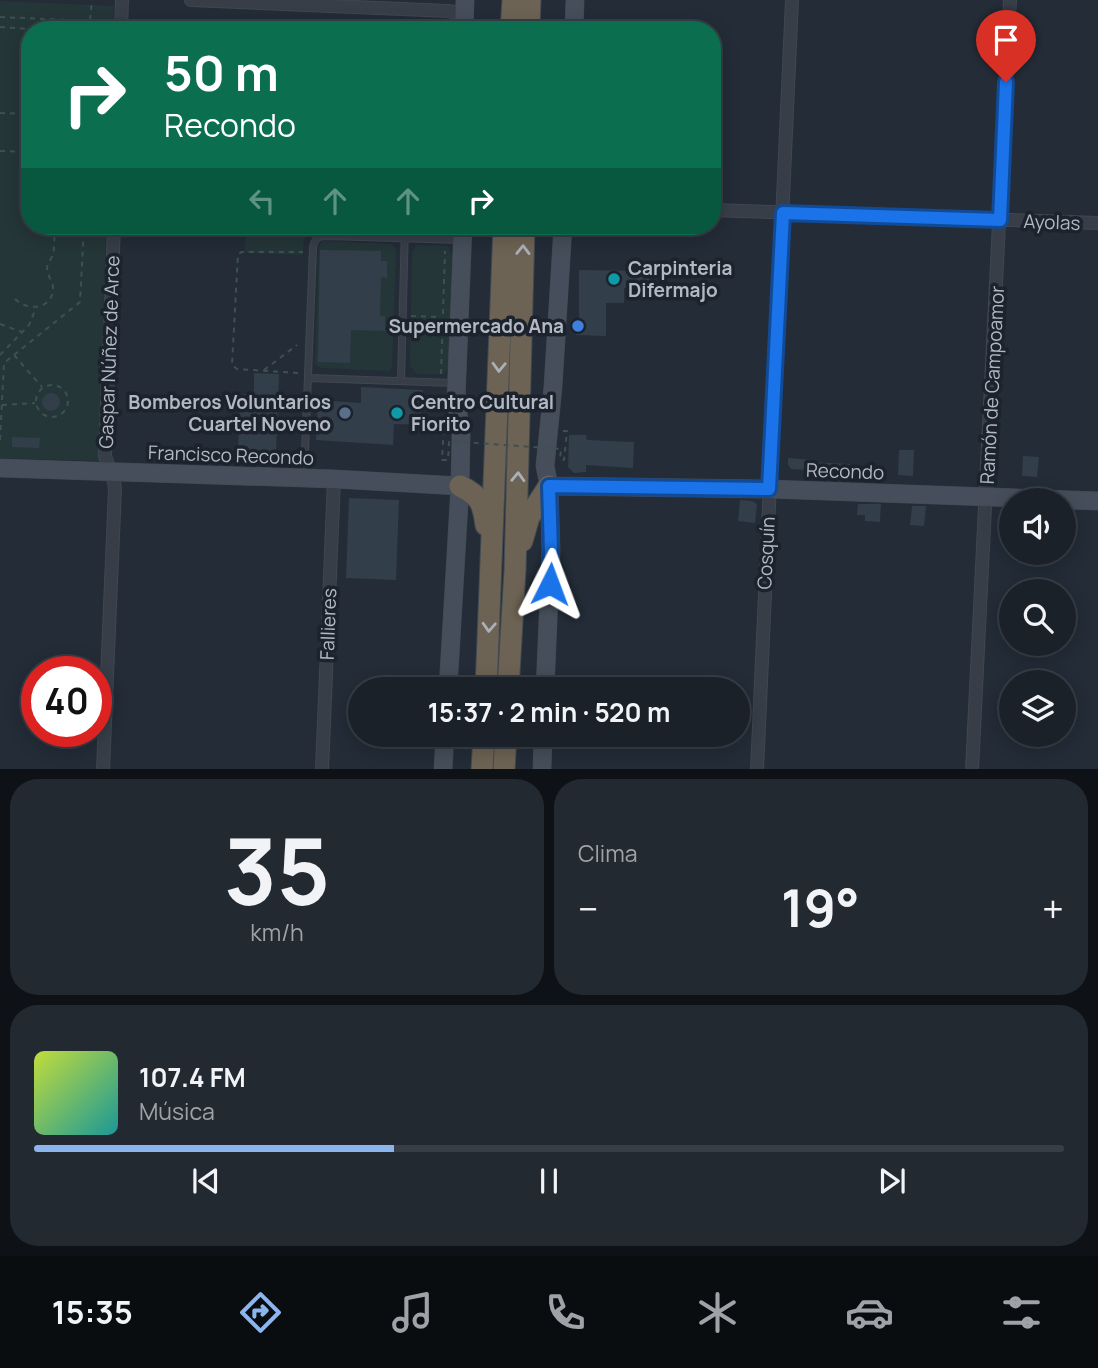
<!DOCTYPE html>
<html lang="es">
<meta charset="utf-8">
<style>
:root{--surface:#1a2129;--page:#232931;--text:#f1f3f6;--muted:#9fa3a8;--line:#383e46;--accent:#8db5ed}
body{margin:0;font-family:Manrope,sans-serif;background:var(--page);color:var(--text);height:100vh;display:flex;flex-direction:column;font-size:26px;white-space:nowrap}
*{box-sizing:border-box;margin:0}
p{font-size:23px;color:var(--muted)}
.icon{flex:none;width:38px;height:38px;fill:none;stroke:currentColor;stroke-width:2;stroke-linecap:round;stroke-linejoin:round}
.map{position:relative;height:769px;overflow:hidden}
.side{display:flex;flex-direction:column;gap:10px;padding:10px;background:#0e1217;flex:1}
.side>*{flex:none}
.hud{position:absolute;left:21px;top:21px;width:700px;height:214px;border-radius:28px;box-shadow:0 4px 18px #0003,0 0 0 2px var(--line);background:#0b6e4f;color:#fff;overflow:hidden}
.buttons{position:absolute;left:999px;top:488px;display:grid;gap:14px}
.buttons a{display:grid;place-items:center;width:77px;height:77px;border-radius:50%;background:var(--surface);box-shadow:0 4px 18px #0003,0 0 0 2px var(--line);font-size:35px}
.speed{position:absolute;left:21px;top:656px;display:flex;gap:14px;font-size:35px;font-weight:700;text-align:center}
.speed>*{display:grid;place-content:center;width:91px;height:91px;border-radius:50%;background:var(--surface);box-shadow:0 4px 18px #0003,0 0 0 2px var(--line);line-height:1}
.speed .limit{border:10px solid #d22;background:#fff;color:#111}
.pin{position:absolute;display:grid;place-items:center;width:60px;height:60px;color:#fff;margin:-72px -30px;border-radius:50% 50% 50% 0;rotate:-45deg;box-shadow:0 0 7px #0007}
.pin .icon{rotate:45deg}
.me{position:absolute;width:77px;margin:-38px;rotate:3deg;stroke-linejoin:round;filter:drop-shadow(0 0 5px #0008)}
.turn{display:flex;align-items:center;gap:24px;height:147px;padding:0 28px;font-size:32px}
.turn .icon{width:91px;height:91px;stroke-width:2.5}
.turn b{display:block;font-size:49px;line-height:60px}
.lanes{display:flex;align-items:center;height:66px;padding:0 28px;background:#0003;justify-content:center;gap:35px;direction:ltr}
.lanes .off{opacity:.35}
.big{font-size:52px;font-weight:700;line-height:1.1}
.side .widget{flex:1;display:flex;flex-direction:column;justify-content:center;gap:10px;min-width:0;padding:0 24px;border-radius:28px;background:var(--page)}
.side .dial{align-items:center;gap:0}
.dial b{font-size:91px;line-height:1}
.song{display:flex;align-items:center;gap:21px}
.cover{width:84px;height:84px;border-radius:10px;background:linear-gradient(135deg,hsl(70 70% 55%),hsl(180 70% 35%))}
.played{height:7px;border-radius:4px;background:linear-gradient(90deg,var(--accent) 35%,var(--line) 35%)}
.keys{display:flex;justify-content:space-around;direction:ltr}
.heat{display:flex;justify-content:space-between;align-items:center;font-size:38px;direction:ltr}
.side .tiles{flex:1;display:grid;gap:10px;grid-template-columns:1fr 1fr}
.widget:last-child{grid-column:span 2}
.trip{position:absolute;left:348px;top:677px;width:402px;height:70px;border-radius:35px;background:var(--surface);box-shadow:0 4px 18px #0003,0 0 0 2px var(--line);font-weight:700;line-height:70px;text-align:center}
.dock{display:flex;height:112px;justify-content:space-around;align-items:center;background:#0a0d10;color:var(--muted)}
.dock .icon{width:49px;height:49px}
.dock .selected{color:var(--accent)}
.dock b{font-size:32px;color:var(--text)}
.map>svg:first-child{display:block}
.green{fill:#253638}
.building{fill:#333e4b}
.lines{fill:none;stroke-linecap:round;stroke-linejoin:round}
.lane-casing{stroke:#404751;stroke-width:8}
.street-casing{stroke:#404751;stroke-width:14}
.secondary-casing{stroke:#404751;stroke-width:19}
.highway-casing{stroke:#424952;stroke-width:23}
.path{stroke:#3e5051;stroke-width:2;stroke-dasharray:5 5;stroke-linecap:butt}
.lane{stroke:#373e48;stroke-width:6}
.street{stroke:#373e48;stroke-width:12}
.secondary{stroke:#454e5a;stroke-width:18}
.highway{stroke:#6d6354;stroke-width:21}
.path-bridge{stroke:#3e5051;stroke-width:2;stroke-dasharray:5 5;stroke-linecap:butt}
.oneway{stroke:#abb0b9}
.route-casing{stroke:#114b97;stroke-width:18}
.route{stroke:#1a73e8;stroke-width:12}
.culture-dot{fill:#0f9aa8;stroke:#1c232c;stroke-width:2.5}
.shop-dot{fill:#3f7fe0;stroke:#1c232c;stroke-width:2.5}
.service-dot{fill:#5c6f8a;stroke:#1c232c;stroke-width:2.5}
.labels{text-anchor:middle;stroke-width:7;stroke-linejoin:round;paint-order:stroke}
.street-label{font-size:19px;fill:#b2b9c4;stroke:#1c232c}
.poi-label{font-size:19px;font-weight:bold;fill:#b2b9c4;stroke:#1c232c;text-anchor:start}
</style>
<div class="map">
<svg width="1098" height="770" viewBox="0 0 1098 770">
<rect width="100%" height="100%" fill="#232c37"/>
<!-- green -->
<path class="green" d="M0,1L114,6L113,30H30V226H106L99,461L0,458Z
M246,226H317C302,229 304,243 303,255L245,253Z
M323,241L391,244L396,249L392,368L388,371L321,368L315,364L319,245Z
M417,245L448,246L452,254L449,367L444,374H417L410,366L412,252Z"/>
<!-- building -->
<path class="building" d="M320,250L381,251V261H387V278L381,277L380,316H385V331L351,330L350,363L318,362Z
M579,270L649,271V288H624V303H606V336L576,335V319H579Z
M254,373L279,374L276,453L238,451L240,394H254Z
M361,387L423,390L421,425L394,424L393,445L316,440L318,400L361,403Z
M42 402a9 9 0 1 1 18 0a9 9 0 1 1-18 0Z
M569,435H586L587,440L634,442L633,468L586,465V472L574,473L568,467Z
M12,437L40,438L39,448L12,447Z
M899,450H914L913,476L898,475Z
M1023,456L1039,457L1037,477L1022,476Z
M788,458L814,460L813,462L850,464V473L791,469L788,465Z
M349,498L399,500L396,580L346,578Z
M740,500L752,501L757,504L755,523L738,521Z
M858,504H881L880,522L865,521V515H857Z
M912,506H926L924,526L910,525Z"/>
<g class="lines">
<defs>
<path id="lane" d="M309,378L454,383
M401,381L405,226
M304,477L313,248C314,240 317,236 326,236L461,240"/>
<path id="street" d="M191,0L448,11L464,14
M121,30L122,0
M712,210L1098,223
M103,770L115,489L114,482L105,456L114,226
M322,770L334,479
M757,770L792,0
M972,770L1010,0"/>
<path id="secondary" d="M464,30L465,0
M574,30L575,0
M0,468L334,479L460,486
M549,486L769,489L1098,501
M448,690L460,486L461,435L456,399L463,226
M545,690L551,551L549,486L545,466L553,387L563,226
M443,770L445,735
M542,770L543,735"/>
<path id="highway" d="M511,30L513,0
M529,30L530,0
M460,486C481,496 483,504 486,525
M522,541L529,517L549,486
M486,690L504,226
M508,690L515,570L524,226
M482,770L484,735
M504,770L506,735"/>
</defs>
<!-- lane casing -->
<use href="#lane" class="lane-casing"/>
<!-- street casing -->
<use href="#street" class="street-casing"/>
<!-- secondary casing -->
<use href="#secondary" class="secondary-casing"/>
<!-- highway casing -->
<use href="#highway" class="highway-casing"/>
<!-- path -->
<path class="path" d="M0,17L93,21V30
M90,20L92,0
M0,27L45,30
M0,113L30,114
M0,151L30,152
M15,299C27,311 51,310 53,290C54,282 47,276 47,269C47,263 52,259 53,254C55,245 54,235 54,226
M411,316L441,317
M0,324L22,332
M0,355L29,325L36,308
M14,355L42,387
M264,370L297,345
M298,373L237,369L232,365L238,254L242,252H303
M441,374L445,251
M36 401a16 16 0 1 1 32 0a16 16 0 1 1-32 0Z
M2,405L35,403
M0,440L4,363L80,302L84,226"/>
<!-- lane -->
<use href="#lane" class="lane"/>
<!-- street -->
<use href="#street" class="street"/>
<!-- secondary -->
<use href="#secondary" class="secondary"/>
<!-- highway -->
<use href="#highway" class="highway"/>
<!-- path-bridge -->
<path class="path-bridge" d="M448,425L444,424L442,460H448L449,441L561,449L560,459L564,460L567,431H563"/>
</g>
<!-- one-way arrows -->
<defs><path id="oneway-chevron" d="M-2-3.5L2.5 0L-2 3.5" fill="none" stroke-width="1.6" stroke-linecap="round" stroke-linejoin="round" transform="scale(1.75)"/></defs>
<g class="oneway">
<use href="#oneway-chevron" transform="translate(523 250) rotate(-89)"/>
<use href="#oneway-chevron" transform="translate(499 367) rotate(92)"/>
<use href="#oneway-chevron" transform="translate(518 477) rotate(-88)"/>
<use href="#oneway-chevron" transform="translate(489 627) rotate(93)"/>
</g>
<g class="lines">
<defs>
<path id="route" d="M550,584L551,551L549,486L769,489L783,213L1000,220L1006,82"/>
</defs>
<!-- route casing -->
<use href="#route" class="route-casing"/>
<!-- route -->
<use href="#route" class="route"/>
</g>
<!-- markers -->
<g class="culture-dot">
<circle cx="614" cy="279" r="7"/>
<circle cx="397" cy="413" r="7"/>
</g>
<circle class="shop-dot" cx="578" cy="326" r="7"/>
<circle class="service-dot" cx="345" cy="413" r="7"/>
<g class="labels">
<!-- street labels -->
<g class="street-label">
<text transform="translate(1052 222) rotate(2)" y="7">Ayolas</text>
<text transform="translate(109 352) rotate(-88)" y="7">Gaspar Núñez de Arce</text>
<text transform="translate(992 385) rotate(-87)" y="7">Ramón de Campoamor</text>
<text transform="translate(231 455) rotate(2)" y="7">Francisco Recondo</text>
<text transform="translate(845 471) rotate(2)" y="7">Recondo</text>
<text transform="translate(766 553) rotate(-87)" y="7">Cosquín</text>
<text transform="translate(328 624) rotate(-88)" y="7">Fallieres</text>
</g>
<!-- poi labels -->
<g class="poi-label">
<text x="628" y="275">Carpinteria<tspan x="628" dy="22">Difermajo</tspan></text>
<text x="564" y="333" text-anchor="end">Supermercado Ana</text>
<text x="331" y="409" text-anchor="end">Bomberos Voluntarios<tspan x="331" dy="22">Cuartel Noveno</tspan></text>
<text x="411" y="409">Centro Cultural<tspan x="411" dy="22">Fiorito</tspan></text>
</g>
</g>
</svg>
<div class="buttons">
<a><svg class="icon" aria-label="sound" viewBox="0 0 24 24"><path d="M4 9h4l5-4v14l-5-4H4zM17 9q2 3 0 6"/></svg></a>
<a><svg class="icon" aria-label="search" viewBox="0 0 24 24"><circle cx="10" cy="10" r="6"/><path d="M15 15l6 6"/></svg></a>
<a><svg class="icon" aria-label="layers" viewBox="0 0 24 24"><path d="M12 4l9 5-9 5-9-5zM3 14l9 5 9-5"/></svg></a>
</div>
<div class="speed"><div class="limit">40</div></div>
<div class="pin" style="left:1006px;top:82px;background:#d93025"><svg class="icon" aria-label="arrive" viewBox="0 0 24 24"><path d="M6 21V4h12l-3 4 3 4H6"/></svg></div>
<svg class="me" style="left:550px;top:584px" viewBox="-20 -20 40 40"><path d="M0-17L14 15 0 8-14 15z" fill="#1a73e8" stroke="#fff" stroke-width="4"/></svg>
<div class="trip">15:37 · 2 min · 520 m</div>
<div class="hud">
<div class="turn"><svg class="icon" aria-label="right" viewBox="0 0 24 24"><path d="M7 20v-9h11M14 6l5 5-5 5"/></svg><div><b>50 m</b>Recondo</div></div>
<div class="lanes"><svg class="icon off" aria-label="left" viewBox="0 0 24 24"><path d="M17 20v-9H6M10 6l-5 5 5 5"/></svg><svg class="icon off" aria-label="ahead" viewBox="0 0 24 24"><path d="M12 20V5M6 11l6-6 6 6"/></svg><svg class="icon off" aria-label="ahead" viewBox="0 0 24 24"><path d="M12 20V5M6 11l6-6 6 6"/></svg><svg class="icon" aria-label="right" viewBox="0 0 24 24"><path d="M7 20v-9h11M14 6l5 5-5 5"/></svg></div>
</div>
</div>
<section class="side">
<div class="tiles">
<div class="widget dial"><b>35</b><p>km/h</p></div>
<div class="widget"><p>Clima</p>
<div class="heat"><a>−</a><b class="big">19°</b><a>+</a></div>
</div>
<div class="widget">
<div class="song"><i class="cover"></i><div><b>107.4 FM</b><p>Música</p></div></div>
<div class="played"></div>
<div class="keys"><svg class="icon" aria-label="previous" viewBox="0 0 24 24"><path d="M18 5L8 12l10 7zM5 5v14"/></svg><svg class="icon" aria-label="pause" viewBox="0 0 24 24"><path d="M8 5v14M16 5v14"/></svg><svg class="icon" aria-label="next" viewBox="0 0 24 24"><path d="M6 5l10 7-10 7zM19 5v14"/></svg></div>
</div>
</div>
</section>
<nav class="dock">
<b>15:35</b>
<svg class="icon selected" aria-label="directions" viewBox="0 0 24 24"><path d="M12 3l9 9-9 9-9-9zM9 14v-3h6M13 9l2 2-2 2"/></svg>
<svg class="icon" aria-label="music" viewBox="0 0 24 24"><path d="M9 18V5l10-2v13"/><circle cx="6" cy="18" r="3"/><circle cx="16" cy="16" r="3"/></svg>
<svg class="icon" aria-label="phone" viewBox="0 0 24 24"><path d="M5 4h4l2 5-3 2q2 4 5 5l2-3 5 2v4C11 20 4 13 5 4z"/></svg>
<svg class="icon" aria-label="climate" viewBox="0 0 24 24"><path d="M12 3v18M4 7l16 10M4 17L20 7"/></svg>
<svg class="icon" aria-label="car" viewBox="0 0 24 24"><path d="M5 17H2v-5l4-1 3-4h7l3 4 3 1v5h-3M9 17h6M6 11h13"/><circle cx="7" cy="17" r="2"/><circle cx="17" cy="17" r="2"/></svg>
<svg class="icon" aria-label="filters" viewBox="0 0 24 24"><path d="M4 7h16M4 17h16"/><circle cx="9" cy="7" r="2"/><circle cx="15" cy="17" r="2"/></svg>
</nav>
